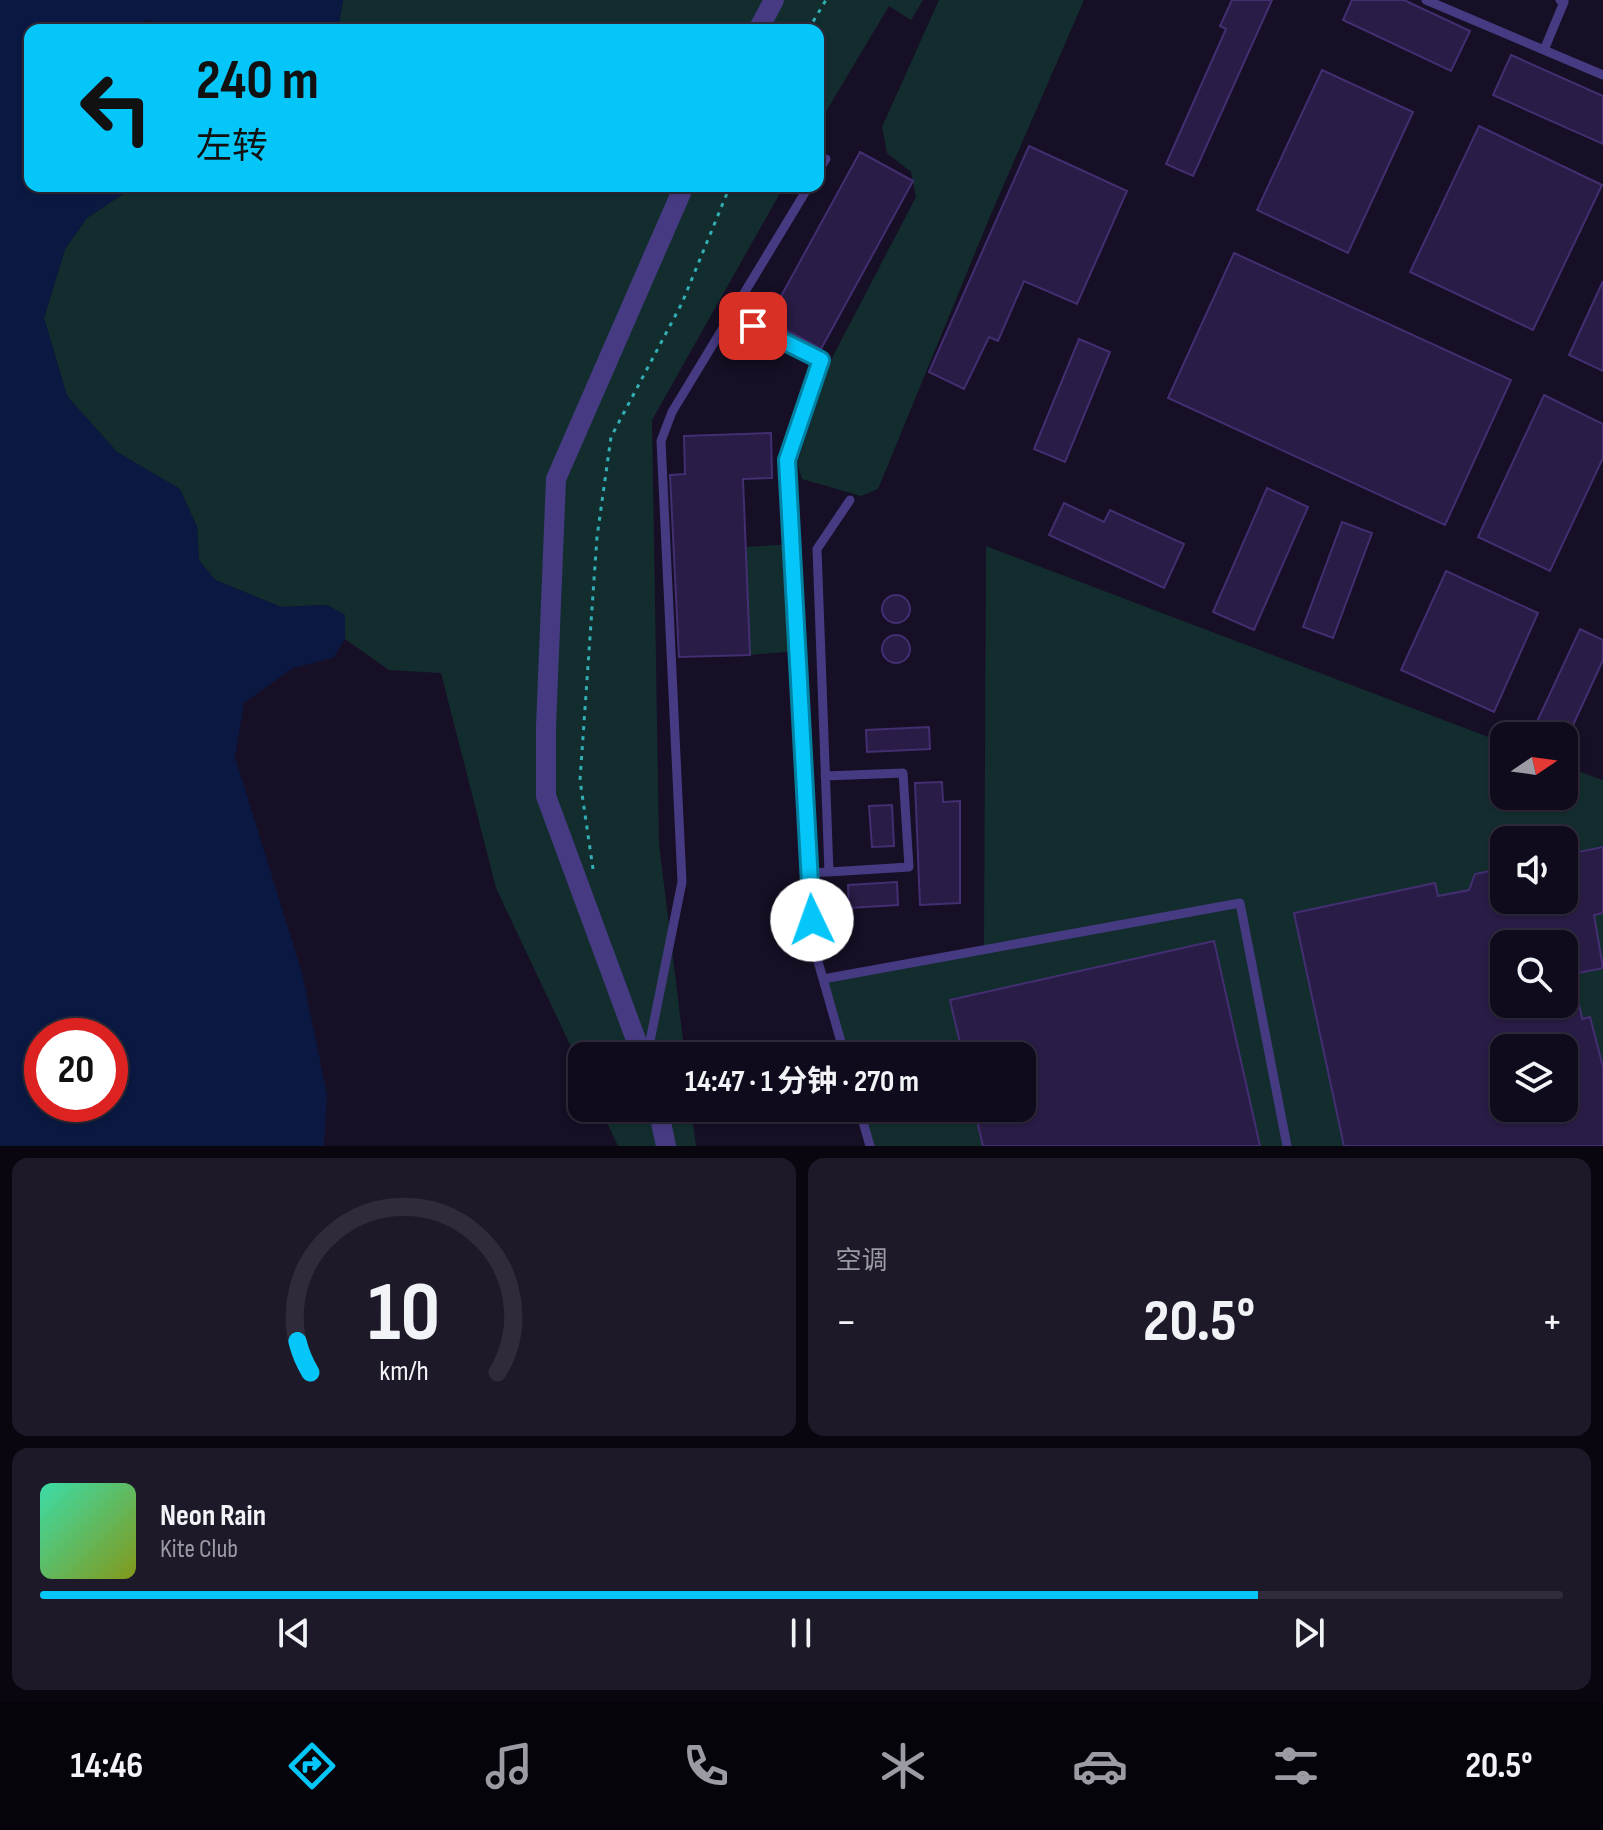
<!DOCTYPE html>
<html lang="zh">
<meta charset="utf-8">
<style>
:root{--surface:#100b1c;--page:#1e1929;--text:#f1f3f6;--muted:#9c9ba3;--line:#302b3b;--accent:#05c6f9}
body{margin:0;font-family:"Sofia Sans Condensed","Noto Sans SC",sans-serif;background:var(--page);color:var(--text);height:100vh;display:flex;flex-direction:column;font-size:30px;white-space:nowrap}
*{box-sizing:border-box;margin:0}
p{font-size:26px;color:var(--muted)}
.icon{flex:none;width:44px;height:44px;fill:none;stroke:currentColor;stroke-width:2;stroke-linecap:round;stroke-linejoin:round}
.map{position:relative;height:1146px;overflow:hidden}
.side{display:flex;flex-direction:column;gap:12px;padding:12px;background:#09060f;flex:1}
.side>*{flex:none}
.top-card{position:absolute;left:24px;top:24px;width:800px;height:168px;border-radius:16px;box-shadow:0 2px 6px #0004,0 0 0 2px var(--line);background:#05c6f9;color:#111;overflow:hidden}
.needle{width:52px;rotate:77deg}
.tools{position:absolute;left:1490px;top:722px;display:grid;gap:16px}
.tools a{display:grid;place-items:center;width:88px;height:88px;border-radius:16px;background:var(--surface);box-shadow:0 2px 6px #0004,0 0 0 2px var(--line);font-size:40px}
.speed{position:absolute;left:24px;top:1018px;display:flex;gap:16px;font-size:40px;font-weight:700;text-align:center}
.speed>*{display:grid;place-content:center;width:104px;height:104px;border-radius:50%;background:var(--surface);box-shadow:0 2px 6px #0004,0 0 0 2px var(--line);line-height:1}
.speed .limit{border:12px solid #d22;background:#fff;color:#111}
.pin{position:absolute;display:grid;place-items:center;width:68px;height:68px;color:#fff;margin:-34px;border-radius:16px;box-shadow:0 4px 12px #0006}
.me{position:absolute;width:88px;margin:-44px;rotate:357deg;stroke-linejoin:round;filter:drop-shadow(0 0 6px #0008)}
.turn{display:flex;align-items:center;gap:28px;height:168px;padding:0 40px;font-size:36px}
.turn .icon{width:104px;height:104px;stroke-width:2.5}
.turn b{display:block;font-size:56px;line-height:68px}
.big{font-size:60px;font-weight:700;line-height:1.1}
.side .tile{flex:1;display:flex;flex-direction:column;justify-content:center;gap:12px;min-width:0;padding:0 28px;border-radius:16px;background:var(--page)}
.side .dial{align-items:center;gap:0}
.dial svg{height:208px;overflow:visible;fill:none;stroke:var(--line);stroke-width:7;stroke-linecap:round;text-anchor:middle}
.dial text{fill:var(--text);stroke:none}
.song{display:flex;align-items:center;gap:24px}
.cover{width:96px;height:96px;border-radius:12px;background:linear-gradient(135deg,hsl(160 70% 55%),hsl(70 70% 35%))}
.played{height:8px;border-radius:4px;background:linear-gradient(90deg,var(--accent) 80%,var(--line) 80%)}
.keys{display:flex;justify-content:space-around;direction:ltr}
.heat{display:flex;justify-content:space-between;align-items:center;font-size:44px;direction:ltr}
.side .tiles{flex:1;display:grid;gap:12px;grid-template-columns:1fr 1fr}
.tile:last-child{grid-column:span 2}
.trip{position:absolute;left:568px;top:1042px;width:468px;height:80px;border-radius:16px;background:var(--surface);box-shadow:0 2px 6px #0004,0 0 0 2px var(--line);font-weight:700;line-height:80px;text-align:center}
.tabs{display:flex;height:128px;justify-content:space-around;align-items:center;background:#06040b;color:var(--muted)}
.tabs .icon{width:56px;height:56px}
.tabs .active{color:var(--accent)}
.tabs b{font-size:36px;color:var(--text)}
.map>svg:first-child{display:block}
.green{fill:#132d2f;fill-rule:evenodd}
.water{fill:#0b1942;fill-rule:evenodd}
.building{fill:#291c46;stroke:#432e71;stroke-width:2;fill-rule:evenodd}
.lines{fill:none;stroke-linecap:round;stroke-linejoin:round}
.path{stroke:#32aeb5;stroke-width:3;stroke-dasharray:4 6;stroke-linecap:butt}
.service{stroke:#463b83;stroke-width:9}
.tertiary{stroke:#463b83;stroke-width:20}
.route-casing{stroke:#0381a2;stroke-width:20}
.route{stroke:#05c6f9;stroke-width:14}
</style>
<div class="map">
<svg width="1603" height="1146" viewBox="0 0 1603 1146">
<rect width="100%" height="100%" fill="#160f25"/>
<!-- green -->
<path class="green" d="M343,0H923L911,20L889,6L818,125V30H338Z
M939,0H1084L991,214L878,489L861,496L802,479L797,463L832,358L916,197L911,172L887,153L882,127Z
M135,186H784L652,420L659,844L685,1056H582V1070L496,888L441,673L389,670L345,639V615L327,605L281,607L215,580L199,560L197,527L180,489L117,452L67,396L44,318L65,249L87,218Z
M792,544L797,651L750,655L746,547Z
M986,546L1504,743V796H1564V766L1603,780V1146H870L859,1108H1022V1056H845L823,979L984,949ZM1504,840H1564V900H1504ZM1504,944H1564V1004H1504ZM1504,1048H1564V1108H1504Z
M600,1108H691L696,1146H618Z"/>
<!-- water -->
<path class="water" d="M0,0H343L338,30H171L151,20L127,25L124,30H30V186H135L87,218L65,249L44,318L67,396L117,452L180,489L197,527L199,560L215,580L281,607L327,605L345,615V639L333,658L293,668L244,703L235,757L302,973L327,1095L324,1146H0ZM42,1036H110V1104H42Z"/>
<!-- building -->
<path class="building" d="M1232,0H1272L1193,176L1166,164L1226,29L1220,26Z
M1352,0H1404L1470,31L1451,71L1343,20Z
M1511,55L1603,96V144L1493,95Z
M1322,70L1413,112L1348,253L1257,210Z
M1479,126L1602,185L1533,330L1410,272Z
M1029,146L1127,191L1077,304L1024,281L998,341L989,337L964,389L929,372Z
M860,152L913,181L821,349L768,320Z
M1234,253L1511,380L1445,525L1168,398Z
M1603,281V371L1569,355Z
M1079,339L1110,352L1065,462L1034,449Z
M1544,395L1603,424V458L1550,571L1478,537Z
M771,433L772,478L743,479L750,655L679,657L670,475L685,474L684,436Z
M1267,488L1308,507L1254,630L1213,612Z
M1064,503L1104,522L1110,510L1184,544L1164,588L1049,535Z
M1342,522L1372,533L1333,638L1303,627Z
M1446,571L1538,613L1494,712L1401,670Z
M882 609a14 14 0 1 1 28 0a14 14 0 1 1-28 0Z
M1580,629L1603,640V660L1568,736H1550L1534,728Z
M882 649a14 14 0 1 1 28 0a14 14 0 1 1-28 0Z
M929,727L930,749L867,752L866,730Z
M942,782L943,802L960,801V903L920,905L915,783Z
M892,805L894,846L872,847L869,806Z
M1603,847V913L1594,915L1603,968L1573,974L1582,1019L1590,1017L1603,1067V1146H1344L1294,913L1435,883L1438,896L1469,890L1475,874L1504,868V900H1564V855ZM1504,944H1564V1004H1504ZM1504,1048H1564V1108H1504Z
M897,882L898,905L849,908L848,885Z
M1214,941L1260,1146H983L974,1108H1022V1056H963L950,1000Z"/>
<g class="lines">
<!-- path -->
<path class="path" d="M808,30L826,0
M593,869L580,780L597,537L611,437L682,303L730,186"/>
<!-- service -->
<path class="service" d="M1426,0L1603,75
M1544,50L1564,2L1560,0
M818,171L826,159
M731,315L821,360L787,460L813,944L845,1056
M825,776L903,773L909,867L829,872
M809,873L829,872L817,549L850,500
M823,979L1240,903L1287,1146
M647,1056L682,882L661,441L672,412L809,186
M859,1108L870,1146"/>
<!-- tertiary -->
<path class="tertiary" d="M758,30L774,0
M642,1056L546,796V727L556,479L684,186
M658,1108L666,1146"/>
</g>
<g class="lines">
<defs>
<path id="route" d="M753,326L821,360L787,460L812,920"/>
</defs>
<!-- route casing -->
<use href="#route" class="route-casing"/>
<!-- route -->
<use href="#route" class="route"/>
</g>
</svg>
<div class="tools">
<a><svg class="needle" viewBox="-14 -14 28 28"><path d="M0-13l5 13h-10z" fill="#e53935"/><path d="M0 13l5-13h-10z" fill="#9c9ba3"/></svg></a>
<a><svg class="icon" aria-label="sound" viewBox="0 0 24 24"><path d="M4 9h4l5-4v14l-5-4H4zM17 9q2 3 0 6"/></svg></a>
<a><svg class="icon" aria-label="search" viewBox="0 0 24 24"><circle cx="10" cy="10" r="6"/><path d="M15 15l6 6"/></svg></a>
<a><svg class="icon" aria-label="layers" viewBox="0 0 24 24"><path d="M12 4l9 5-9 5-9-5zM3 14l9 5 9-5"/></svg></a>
</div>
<div class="speed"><div class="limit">20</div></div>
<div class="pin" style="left:753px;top:326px;background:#d93025"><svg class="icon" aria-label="arrive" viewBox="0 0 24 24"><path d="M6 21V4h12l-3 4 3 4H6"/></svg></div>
<svg class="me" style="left:812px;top:920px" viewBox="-20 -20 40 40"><circle r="19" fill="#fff"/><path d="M0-13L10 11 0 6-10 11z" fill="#05c6f9"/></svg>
<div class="trip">14:47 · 1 分钟 · 270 m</div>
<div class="top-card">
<div class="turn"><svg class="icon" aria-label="left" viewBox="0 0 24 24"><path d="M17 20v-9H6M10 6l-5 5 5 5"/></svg><div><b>240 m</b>左转</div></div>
</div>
</div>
<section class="side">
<div class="tiles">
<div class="tile dial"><svg viewBox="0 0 100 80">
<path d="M14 69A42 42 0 1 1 86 69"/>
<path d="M14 69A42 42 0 0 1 9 57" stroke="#05c6f9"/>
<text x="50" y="56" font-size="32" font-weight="700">10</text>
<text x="50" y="72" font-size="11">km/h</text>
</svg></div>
<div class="tile"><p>空调</p>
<div class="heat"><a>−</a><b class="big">20.5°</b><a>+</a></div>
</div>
<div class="tile">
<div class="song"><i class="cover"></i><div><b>Neon Rain</b><p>Kite Club</p></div></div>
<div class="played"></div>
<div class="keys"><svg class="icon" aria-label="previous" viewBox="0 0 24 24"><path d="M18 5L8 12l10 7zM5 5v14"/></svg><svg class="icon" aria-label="pause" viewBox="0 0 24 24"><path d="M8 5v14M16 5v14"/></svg><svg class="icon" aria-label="next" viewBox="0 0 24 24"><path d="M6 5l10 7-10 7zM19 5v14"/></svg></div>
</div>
</div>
</section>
<nav class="tabs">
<b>14:46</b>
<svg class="icon active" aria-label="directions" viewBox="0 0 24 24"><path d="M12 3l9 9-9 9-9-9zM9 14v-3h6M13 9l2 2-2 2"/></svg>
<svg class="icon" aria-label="music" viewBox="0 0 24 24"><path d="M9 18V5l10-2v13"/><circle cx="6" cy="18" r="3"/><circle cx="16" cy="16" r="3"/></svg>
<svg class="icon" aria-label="phone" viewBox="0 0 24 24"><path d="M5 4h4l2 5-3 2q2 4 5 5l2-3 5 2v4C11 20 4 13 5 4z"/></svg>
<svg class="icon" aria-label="climate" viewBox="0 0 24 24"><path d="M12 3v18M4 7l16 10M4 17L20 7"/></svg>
<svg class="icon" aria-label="car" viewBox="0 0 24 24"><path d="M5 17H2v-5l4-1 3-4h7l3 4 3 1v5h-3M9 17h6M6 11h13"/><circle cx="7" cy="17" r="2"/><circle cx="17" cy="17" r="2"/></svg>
<svg class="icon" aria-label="filters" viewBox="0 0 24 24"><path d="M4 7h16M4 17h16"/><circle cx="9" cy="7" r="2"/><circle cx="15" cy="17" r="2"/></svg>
<b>20.5°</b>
</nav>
